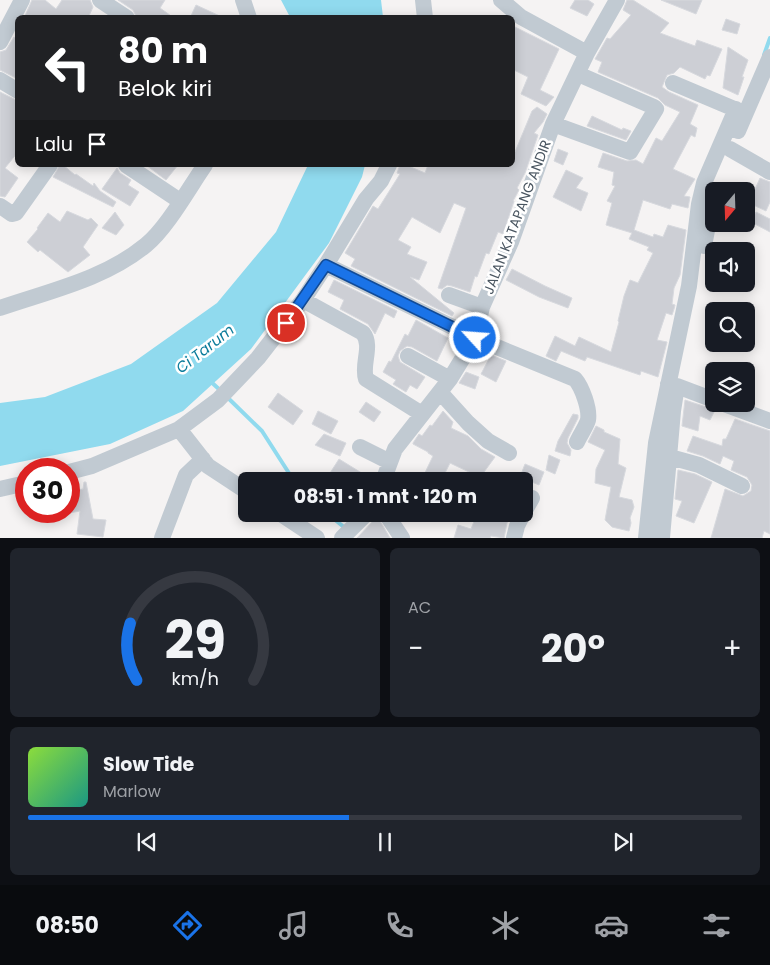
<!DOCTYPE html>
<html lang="id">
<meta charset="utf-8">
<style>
:root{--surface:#171b24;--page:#20242c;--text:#f1f3f6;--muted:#9ea1a6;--line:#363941;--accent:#1a73e8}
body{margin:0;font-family:Poppins,sans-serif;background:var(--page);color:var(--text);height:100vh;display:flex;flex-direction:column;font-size:19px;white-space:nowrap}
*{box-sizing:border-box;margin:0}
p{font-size:16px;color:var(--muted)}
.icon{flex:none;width:28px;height:28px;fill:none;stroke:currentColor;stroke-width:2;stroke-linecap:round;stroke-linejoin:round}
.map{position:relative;height:538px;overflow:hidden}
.side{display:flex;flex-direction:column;gap:10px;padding:10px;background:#0d0f14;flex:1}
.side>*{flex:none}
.top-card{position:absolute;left:15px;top:15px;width:500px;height:152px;border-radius:8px;box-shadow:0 2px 12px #0003;background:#202124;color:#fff;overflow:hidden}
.needle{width:32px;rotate:199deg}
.fabs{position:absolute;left:705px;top:182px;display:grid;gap:10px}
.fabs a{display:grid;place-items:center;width:50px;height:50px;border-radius:8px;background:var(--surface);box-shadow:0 2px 12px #0003;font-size:25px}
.speed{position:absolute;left:15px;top:458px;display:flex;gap:10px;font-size:25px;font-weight:700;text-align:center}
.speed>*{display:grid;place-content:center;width:65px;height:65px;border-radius:50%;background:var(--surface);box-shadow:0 2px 12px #0003;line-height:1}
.speed .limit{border:8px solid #d22;background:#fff;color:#111}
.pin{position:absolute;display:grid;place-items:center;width:42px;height:42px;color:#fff;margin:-21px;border:2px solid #fff;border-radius:50%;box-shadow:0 1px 5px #0007}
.me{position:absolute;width:55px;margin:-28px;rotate:296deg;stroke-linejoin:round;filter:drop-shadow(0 0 4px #0008)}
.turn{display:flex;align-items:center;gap:18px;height:105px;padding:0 20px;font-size:22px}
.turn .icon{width:65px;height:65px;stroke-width:2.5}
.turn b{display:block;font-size:35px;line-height:42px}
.then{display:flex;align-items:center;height:48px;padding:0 20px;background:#0003;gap:10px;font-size:19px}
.big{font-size:38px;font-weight:700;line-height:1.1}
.side .widget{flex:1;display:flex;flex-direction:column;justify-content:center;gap:8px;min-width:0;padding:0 18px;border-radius:8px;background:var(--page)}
.side .dial{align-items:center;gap:0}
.dial svg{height:130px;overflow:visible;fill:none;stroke:var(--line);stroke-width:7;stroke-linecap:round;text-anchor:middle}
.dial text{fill:var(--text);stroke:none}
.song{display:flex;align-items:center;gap:15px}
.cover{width:60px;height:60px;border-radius:8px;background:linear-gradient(135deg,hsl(90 70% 55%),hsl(170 70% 35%))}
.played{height:5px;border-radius:2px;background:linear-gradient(90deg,var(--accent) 45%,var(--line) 45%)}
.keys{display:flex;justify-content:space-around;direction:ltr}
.heat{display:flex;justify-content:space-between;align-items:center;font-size:28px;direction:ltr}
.side .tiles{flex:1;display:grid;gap:10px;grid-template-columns:1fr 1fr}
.widget:last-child{grid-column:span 2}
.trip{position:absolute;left:238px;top:472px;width:295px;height:50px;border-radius:8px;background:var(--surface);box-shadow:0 2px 12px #0003;font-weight:700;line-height:50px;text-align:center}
.tab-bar{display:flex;height:80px;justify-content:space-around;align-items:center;background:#090b0e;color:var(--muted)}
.tab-bar .icon{width:35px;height:35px}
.tab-bar .active{color:var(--accent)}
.tab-bar b{font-size:22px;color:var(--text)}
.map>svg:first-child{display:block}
.water{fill:#90daee}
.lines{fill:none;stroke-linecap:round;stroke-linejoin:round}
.stream{stroke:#90daee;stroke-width:4}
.building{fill:#cdcfd5;stroke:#d7d9de}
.minor{stroke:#c1cad2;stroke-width:16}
.route-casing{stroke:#114b97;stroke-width:12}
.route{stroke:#1a73e8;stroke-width:9}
.labels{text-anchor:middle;stroke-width:5;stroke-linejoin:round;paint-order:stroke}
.street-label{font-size:14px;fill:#4a5661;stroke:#fff}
.water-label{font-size:15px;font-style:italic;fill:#0c7c9b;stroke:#fff}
</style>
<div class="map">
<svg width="770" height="538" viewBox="0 0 770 538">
<rect width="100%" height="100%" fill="#f5f3f3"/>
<!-- water -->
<path class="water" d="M281,0H381L383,17H290Z
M308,165H365L362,177L329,243L251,349L183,411L110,444L0,466V403L45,397L131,364L217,303L276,232Z"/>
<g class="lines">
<!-- stream -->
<path class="stream" d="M764,55L770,38
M209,380L221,391
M227,397L262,431L294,481
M328,514L345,528"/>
</g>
<!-- building -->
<path class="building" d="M32,0H45L56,9L62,0H90L93,7L88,18H24Z
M118,0H165L160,8L174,18H137L133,10Z
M575,0H588L594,4L587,16L570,8Z
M627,0H633L669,23L660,33L695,46L697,40L722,49L710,76L707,75L705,79L680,67L674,73L667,75L662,87L669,92L698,105L690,124L697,128L695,137L691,135L673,169L695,179L684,196L690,197L688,208L672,204L670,209L643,200L634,230L653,237L654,234L663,237L668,225L686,230L680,275L674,288L672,304L675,305L674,309L672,315L666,313L657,340L667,342L658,377L641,371L640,375L587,357L585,361L561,351L556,361L546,356L555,336L575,346L579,337L611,352L619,322L618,321L624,296L630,280L638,283L653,253L647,250L649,247L629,239L632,233L606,225L612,203L607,201L615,186L612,185L614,172L598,167L603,153L627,161L636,160L643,164L656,138L662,141L680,112L665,105L658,98L598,72L602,62L595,59L607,38L610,39L631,15L623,10Z
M661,0H702L696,14Z
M196,5L224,18H190Z
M726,19L740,24L737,34L722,30Z
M515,27L559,49L540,90L554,97L546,106L521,94L528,77L512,69V33Z
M14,37L18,40V79L0,70V52L6,50Z
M728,47L748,60L742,77H744L738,95L723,88Z
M0,92L18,101V152L5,168L18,178L5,197L0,196Z
M537,107L547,114L543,122L534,133L538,135L525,173L517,188L519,190L513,201H514L503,234L498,232L489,254L486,253L477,277L475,276L470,292L452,286L447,285L442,289L438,288L466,208L454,203L440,233L412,217L398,240L411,247L407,254L427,262L419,280L410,277L454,313L452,316L351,266L355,259L345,253L373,206L378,209L400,174L397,173L400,165H406L425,173L428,165H512V151L515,152L532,111Z
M592,116L622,130L623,128L631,131L626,140L587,126Z
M558,149L568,153L563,165L554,161Z
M60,165H63L75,175L76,174L93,186L94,183L100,191L116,202L113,207L53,177Z
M146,165H178L166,180Z
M117,168L120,173L131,180L128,185L139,192L130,206L102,189Z
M566,170L583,178L576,188L588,193L581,211L553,197Z
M760,178L770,182V202L766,211L749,203Z
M67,211L88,220L91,218L98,225L83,247L90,255L68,272L40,250L38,252L27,242L38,229L37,228L48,213L60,222Z
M115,212L124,225L116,235L102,228Z
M756,212L770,219V232L751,222Z
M512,269L545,286L572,298L568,308L539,297L506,280Z
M334,280L397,311L394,318L385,313L375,334L368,324L340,309L344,300L328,292Z
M416,320L448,338L437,361L412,347L407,346L400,351L398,356L400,362L425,377L417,389L410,385L406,392L393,384L396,380L383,372L389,361L391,362L405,334L408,336Z
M491,355L506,361L496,382L481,374Z
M466,372L479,377L475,389L459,383Z
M278,393L303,411L293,425L268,407Z
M685,400L715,410L710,420L700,416L698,431L682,426Z
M366,402L381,412L374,422L359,412Z
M318,411L338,421L331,434L312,424Z
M443,411L453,422L451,428L468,436L481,449L495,457L484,472L487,474L483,481H465L469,472L450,463L441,481H421L433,456L428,453V452L413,444V443L419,434L422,436L430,425L432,426Z
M573,414L578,415V418L568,438L567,443L571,450L570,456L555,451L558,441Z
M735,419L770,431V534L764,531L762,538H711L725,489L743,496L751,491L752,485L747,477L731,470L734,461L723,456L720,464L703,456L687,451L693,436L722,446L723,439H726Z
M596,426L604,430V432L620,439L618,464L626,468L619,497L632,500L634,507L630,518L631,523L629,531L612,527L605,520L611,487L595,483L596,469L605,450L588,442Z
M324,434L346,443L340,456L315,445Z
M549,455L560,460L555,474L546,470Z
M339,459L373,480V481H325Z
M525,464L544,472L539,485L520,477Z
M678,470L695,474L712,482L694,523L676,516L682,501L675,499Z
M84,482H86L93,519L106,520L103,537L77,534L80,511L69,513V491L83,489Z
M376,514L390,538H357L373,521Z
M477,514H512L507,523L504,538L491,536L490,538H454L458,525L471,529Z"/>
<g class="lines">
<!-- minor -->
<path class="minor" d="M100,0L127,18
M243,0L249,18
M423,0L425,18
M501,0L521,17L587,53
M0,42L22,0
M0,80L18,91
M673,83L744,113
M553,124L630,152L656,109L654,107L578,74
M738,131L770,57
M730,149L770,172
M126,165L180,201
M0,206L12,214L16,213L50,165
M704,246L714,194
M326,265L475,338L575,379C582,387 590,409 588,420C586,427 580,435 577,442
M449,295L482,307
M303,300L363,333C373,346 361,365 366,379L422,414
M0,308C49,291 105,279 146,245C167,228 189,188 205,165
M408,356L450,379
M668,384L677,386L714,400
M440,392L468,423L488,441L509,453
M724,404L770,421
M179,429L208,466L246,491
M360,447L390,462
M670,457L699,465L742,486
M69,472L92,466L179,429L218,400L258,358L303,300L326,265L366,199L381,181L389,165
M383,481L395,449L450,379L475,338L482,307L511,242L553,124L587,53L617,0
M0,489L26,483
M524,512L532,498
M281,514L317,538
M386,514L402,538
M162,538L186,475L203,459
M342,538L366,514
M514,538L517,526L523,514
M646,538L656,443L689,286L699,204L704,183L736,109
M662,538L673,411L676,392"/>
</g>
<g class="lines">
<defs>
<path id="route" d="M286,323L326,265L475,338"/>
</defs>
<!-- route casing -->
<use href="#route" class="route-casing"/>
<!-- route -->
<use href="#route" class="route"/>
</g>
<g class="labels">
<!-- street labels -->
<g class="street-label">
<text transform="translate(517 217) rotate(-69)" y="5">JALAN KATAPANG ANDIR</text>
</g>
<!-- water labels -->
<g class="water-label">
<text transform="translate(205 349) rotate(-38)" y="5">Ci Tarum</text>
</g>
</g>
</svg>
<div class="fabs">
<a><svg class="needle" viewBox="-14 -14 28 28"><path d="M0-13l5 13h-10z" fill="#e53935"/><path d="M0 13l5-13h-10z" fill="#9ea1a6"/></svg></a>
<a><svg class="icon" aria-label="sound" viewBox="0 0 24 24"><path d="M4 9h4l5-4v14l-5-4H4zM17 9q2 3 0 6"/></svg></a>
<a><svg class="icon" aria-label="search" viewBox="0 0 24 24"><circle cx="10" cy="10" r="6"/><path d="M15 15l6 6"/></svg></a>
<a><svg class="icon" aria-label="layers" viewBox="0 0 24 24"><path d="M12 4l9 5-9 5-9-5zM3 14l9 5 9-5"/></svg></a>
</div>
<div class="speed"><div class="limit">30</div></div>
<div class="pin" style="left:286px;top:323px;background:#d93025"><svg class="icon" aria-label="arrive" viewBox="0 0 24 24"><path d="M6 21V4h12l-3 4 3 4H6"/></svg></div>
<svg class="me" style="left:475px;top:338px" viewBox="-20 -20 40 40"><circle r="17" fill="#1a73e8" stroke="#fff" stroke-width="3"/><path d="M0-11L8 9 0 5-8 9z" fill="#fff"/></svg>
<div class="trip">08:51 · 1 mnt · 120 m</div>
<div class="top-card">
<div class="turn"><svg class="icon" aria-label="left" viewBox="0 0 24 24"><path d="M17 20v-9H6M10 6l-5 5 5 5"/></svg><div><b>80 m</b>Belok kiri</div></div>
<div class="then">Lalu<svg class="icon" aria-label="arrive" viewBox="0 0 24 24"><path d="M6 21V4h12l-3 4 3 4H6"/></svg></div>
</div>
</div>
<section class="side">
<div class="tiles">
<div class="widget dial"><svg viewBox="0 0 100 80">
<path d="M14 69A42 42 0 1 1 86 69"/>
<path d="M14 69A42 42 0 0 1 10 34" stroke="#1a73e8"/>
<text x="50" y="56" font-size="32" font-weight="700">29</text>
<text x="50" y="72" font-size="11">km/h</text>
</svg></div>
<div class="widget"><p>AC</p>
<div class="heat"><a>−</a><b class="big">20°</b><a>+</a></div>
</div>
<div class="widget">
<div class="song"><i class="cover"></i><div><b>Slow Tide</b><p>Marlow</p></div></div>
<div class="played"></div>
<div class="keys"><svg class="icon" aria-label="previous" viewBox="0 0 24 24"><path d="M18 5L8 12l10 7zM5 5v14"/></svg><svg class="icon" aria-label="pause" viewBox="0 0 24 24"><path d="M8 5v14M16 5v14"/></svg><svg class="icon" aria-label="next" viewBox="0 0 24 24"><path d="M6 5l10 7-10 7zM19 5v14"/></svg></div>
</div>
</div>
</section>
<nav class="tab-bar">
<b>08:50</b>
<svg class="icon active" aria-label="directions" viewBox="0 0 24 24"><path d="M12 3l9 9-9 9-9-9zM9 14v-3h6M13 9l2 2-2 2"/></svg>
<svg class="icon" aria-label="music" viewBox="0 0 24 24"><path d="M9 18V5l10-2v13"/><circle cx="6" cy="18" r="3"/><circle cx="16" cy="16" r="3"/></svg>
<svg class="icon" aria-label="phone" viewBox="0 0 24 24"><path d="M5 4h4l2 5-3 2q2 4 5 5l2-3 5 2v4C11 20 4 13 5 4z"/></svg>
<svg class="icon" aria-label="climate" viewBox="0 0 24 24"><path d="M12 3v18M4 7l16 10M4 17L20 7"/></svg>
<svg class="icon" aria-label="car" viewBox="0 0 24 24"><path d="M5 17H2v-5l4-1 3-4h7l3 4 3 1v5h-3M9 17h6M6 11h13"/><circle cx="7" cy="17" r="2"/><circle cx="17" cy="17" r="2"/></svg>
<svg class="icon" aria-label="filters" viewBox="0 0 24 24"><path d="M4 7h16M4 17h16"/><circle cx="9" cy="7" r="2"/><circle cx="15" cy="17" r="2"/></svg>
</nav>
